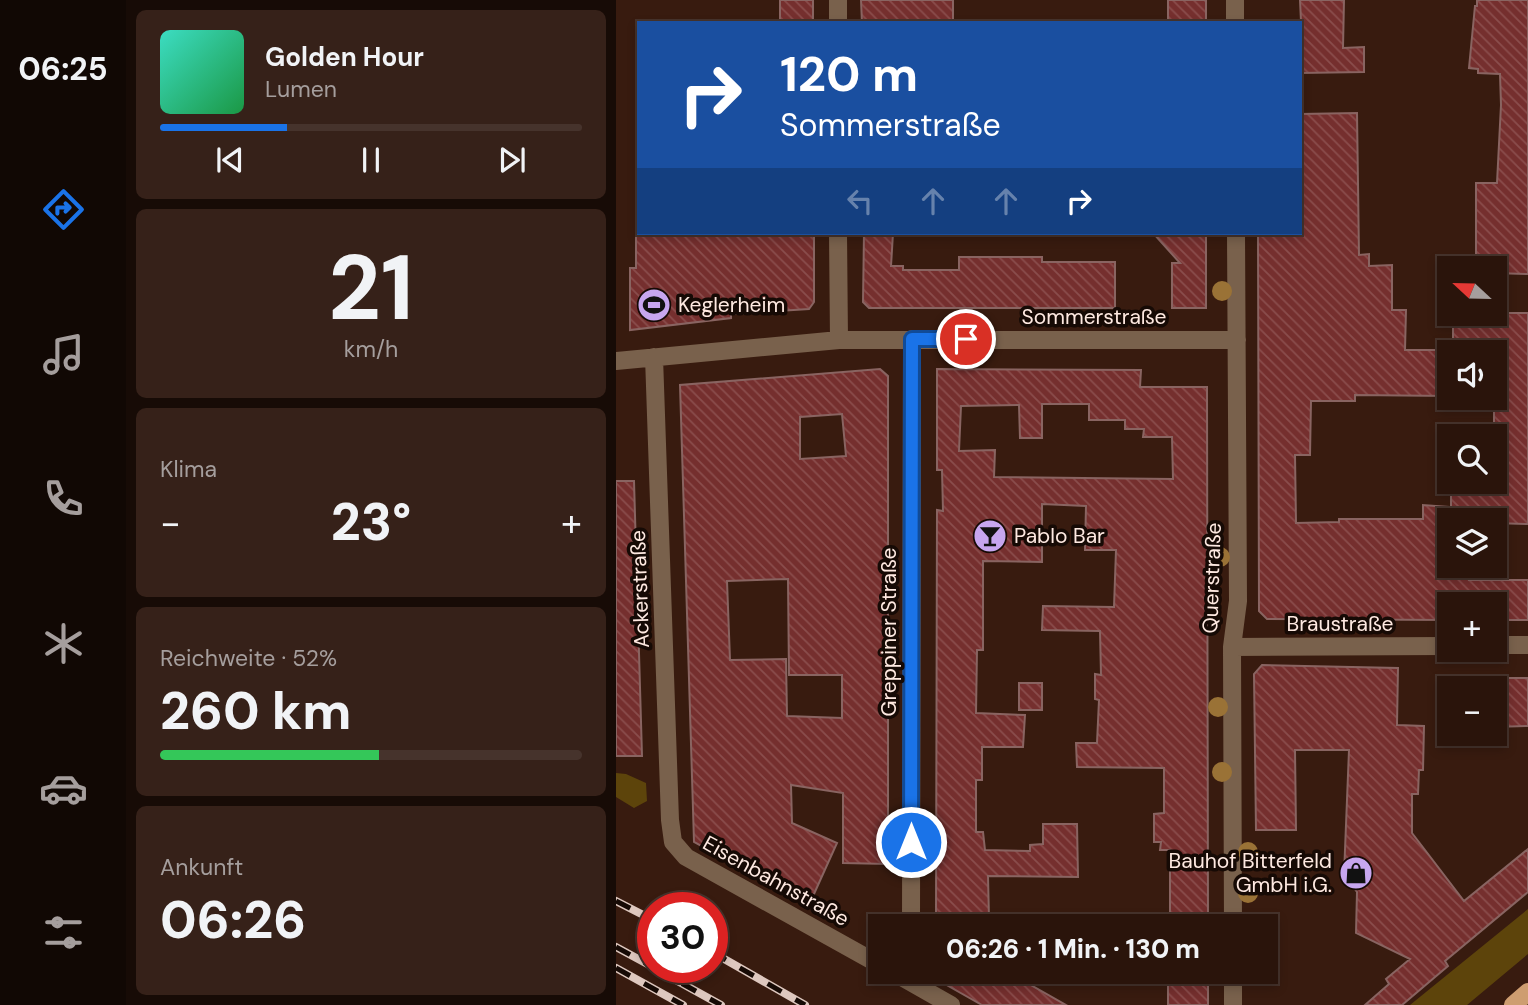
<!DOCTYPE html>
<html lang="de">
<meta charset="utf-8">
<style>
:root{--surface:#2a140b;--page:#362119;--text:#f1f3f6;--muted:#a59e9d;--line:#46332c;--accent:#1a73e8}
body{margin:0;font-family:"DM Sans",sans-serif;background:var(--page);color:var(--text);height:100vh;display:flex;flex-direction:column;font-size:26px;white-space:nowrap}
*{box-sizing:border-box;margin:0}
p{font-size:23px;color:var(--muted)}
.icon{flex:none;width:38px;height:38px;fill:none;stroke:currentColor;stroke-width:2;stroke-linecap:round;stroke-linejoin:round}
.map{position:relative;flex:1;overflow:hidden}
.details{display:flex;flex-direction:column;gap:10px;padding:10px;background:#170b06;width:490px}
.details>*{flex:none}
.guide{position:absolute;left:21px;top:21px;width:665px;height:214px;border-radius:0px;box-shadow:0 4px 10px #0003,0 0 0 2px var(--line);background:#1a4fa0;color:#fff;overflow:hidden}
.needle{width:46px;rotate:292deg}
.buttons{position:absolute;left:821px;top:256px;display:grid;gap:14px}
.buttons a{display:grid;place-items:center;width:70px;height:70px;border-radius:0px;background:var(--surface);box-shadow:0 4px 10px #0003,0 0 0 2px var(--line);font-size:35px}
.speed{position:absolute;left:21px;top:892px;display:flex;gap:14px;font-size:35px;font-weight:700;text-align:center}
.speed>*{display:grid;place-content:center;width:91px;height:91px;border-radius:50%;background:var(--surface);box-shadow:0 4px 10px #0003,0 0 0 2px var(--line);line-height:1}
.speed .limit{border:10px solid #d22;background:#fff;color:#111}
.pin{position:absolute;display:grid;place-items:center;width:60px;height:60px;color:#fff;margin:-30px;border:4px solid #fff;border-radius:50%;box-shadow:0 2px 7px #0007}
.me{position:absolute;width:77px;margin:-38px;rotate:0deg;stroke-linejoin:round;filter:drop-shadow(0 0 5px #0008)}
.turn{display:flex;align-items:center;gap:24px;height:147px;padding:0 28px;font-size:32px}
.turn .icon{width:91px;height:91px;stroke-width:2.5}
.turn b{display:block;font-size:49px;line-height:60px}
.lanes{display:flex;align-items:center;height:66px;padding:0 28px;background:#0003;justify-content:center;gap:35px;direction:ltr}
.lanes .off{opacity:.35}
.big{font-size:52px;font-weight:800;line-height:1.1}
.details .widget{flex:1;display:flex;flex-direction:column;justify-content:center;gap:10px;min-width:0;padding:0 24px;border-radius:10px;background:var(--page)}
.details .dial{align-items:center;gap:0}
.dial b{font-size:91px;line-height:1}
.song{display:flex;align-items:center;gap:21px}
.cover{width:84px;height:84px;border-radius:10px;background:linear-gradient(135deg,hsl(170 70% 55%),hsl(140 70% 35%))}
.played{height:7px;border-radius:4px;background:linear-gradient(90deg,var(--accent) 30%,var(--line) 30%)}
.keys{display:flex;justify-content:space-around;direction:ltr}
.heat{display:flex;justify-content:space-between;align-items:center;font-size:38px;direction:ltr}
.charge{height:10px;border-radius:5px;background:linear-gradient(90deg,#34c759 52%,var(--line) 0)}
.trip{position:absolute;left:252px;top:914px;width:410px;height:70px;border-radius:0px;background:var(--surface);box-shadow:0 4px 10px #0003,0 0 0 2px var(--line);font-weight:800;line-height:70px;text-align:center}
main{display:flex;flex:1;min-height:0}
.menu{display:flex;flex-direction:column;width:126px;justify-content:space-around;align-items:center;background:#110804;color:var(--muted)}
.menu .icon{width:49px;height:49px}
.menu .active{color:var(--accent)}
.menu b{font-size:32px;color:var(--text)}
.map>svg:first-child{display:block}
.green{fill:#5d440b}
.building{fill:url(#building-back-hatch);stroke:#896461;stroke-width:2;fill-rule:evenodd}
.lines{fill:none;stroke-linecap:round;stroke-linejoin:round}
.minor{stroke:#79614c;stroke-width:18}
.major{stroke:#ce9d70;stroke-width:18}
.rail-casing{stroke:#dec8bf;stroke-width:8}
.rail{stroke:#160a05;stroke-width:5;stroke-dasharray:16;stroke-linecap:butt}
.tree{fill:#9a7236}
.route-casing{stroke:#114b97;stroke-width:18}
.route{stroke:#1a73e8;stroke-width:12}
.labels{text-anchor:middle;stroke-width:7;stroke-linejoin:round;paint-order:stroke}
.poi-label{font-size:21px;fill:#fee9e1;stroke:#160a05;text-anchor:start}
.street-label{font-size:21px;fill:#fee9e1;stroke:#160a05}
</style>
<main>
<nav class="menu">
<b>06:25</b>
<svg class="icon active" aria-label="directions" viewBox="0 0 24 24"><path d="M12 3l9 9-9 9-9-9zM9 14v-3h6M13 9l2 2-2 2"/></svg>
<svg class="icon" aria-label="music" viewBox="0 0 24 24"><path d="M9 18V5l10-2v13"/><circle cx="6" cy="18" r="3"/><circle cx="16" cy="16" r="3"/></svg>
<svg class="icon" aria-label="phone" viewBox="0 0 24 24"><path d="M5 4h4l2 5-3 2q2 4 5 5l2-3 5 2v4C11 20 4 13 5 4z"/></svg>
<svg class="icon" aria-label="climate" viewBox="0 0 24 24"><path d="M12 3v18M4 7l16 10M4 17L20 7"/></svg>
<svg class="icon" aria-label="car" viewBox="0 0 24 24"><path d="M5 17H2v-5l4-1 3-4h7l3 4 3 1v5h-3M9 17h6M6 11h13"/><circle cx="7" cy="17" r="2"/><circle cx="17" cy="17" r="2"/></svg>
<svg class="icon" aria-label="filters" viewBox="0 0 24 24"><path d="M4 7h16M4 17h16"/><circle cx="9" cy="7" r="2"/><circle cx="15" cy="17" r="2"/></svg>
</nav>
<section class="details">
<div class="widget">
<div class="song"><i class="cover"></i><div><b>Golden Hour</b><p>Lumen</p></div></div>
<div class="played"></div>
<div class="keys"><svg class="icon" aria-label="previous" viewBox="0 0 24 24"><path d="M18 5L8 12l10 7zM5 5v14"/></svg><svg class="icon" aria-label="pause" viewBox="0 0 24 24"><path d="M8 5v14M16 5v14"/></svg><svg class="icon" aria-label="next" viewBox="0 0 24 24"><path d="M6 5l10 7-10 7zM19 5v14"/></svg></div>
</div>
<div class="widget dial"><b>21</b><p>km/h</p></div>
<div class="widget"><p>Klima</p>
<div class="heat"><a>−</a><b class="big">23°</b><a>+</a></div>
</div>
<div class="widget"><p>Reichweite · 52%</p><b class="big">260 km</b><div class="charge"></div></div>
<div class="widget"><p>Ankunft</p><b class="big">06:26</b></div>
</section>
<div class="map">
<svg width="912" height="1005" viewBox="0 0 912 1005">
<defs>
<pattern id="building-back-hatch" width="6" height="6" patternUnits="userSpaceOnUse" patternTransform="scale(1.75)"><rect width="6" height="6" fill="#752f2e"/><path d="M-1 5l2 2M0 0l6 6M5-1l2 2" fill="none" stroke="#8a4d4c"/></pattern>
</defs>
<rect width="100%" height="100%" fill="#381b0f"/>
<!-- green -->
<path class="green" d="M0,773L10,774L30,783L31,801L18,808L0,797Z
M912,909V954L851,1005H794Z"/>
<!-- building -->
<path class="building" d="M164,0H197V23H164Z
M245,0H337V23H246Z
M552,0H590V23H552Z
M684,0H728L727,48L748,47V72L684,73V43H686Z
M861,0H912V274L878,273V268H860V183H881L885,105L884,74L862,73V69L853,68L859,6H861Z
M741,113L743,255L753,254V266L776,265V310H790L789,350H834L833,396L739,395V401H695L694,455H679L680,523L723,522V519H807V505L833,507V565H853V580H912V620H878V604H833V620L651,619L643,611L642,233H684V114Z
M20,233H198V302L193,309L115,314V318L14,330V268H20Z
M248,233H277L275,266H287V270H343V257H426V262H499V308H253L247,302Z
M537,233H590V308H556V263H564Z
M837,313H912V524L878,523V520H835V483H878V349L837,350Z
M264,369L272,376V864L227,863V793L175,785L176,823L221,843L193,905L78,842L64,385ZM226,414L230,456L184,459V417ZM172,579L173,675H226V718L171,716L170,659L114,660L111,581Z
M321,369L525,370L524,387H591L592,926H559V914H554V850H544L545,842H538V814L548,813V768L461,767L460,743H481L483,700L479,699V674L485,675L484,631L426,630L427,606L498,607L500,550H469L470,506L426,504V562L367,561V650H361L360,713L409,715L407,747H366V780H360V832H367L369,850L414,851V845L427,844V824H461L462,877L372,876L373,918H320L321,510L327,511L326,470H321ZM426,404H473V420H509V429H528L527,437H556L557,479L378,477L379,450L343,451L345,406L403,405L404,438H426Z
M0,481H18L26,756H0Z
M646,665L782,668L781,725L808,726L807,770H803L802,794H796V833L848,901L912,849V892L829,961L832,966L786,1005H749L773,984L770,979L794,959L740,933L741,892L728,875L733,750H679L680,830H640L638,674Z
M878,678H912V726L878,727Z
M403,683H426V710H403Z
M306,971H390L450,1005H366Z
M552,971H592V1005H552Z"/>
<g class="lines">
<!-- minor -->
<path class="minor" d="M222,0V23
M619,0V23
M222,233L223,340
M38,357L54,820L57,842L70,857L264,965
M0,361L223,340H621
M878,645H912
M616,647L833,646
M295,926L296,339
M617,926L616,647L622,601L620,233
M275,971L335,1005
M617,971V1005"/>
<!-- major -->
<path class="major" d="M897,1005L912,992"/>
<defs>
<path id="rail" d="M0,901L37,920
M0,947L37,967
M96,952L189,1005
M0,968L67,1005
M38,968L105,1005"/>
</defs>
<!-- rail casing -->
<use href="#rail" class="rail-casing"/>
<!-- rail -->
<use href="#rail" class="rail"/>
</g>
<!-- trees -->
<g class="tree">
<circle cx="606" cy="291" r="10"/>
<circle cx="604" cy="557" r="10"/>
<circle cx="602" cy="707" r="10"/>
<circle cx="606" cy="772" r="10"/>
<circle cx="632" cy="852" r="10"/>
<circle cx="632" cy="893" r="10"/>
</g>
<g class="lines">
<defs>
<path id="route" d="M295,842L296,339H350"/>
</defs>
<!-- route casing -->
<use href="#route" class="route-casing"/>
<!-- route -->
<use href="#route" class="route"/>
</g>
<!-- icons -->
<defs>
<symbol id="stadium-disc" viewBox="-11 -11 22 22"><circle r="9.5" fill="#c7a6ef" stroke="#160a05"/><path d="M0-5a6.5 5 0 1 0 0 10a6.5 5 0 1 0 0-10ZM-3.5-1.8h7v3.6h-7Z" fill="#111"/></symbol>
<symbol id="bar-disc" viewBox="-11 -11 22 22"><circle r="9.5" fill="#c7a6ef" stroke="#160a05"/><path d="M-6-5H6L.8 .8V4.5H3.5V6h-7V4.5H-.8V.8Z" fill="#111"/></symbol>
<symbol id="shop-disc" viewBox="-11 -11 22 22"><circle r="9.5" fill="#c7a6ef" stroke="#160a05"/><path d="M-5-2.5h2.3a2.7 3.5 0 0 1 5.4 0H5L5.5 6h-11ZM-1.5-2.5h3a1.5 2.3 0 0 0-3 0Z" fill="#111"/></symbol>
</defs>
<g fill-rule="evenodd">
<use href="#stadium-disc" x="19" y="286" width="38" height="38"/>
<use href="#bar-disc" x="355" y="517" width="38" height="38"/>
<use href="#shop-disc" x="721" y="854" width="38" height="38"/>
</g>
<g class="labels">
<!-- poi labels -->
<g class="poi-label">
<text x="62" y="312">Keglerheim</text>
<text x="398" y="543">Pablo Bar</text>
<text x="716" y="868" text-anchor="end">Bauhof Bitterfeld<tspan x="716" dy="24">GmbH i.G.</tspan></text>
</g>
<!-- street labels -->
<g class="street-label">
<text x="478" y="324">Sommerstraße</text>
<text transform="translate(596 578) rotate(-88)" y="7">Querstraße</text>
<text transform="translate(24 589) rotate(-92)" y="7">Ackerstraße</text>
<text x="724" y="631">Braustraße</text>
<text transform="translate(273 632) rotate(-90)" y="7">Greppiner Straße</text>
<text transform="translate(160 881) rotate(29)" y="7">Eisenbahnstraße</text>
</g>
</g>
</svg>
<div class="buttons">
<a><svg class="needle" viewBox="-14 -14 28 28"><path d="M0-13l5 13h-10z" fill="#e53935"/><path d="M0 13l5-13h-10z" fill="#a59e9d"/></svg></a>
<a><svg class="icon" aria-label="sound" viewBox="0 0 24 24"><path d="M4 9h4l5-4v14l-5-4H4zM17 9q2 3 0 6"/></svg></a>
<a><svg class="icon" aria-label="search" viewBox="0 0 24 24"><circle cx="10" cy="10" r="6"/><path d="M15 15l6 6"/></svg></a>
<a><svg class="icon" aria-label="layers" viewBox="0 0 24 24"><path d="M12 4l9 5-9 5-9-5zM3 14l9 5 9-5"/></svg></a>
<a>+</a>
<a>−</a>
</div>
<div class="speed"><div class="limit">30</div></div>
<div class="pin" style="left:350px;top:339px;background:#d93025"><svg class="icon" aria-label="arrive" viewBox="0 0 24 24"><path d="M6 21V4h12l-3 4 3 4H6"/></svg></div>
<svg class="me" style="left:295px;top:842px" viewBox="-20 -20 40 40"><circle r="17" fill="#1a73e8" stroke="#fff" stroke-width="3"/><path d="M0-11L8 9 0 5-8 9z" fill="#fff"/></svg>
<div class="trip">06:26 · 1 Min. · 130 m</div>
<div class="guide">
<div class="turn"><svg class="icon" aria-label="right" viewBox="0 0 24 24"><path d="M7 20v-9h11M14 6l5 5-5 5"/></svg><div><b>120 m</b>Sommerstraße</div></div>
<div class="lanes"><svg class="icon off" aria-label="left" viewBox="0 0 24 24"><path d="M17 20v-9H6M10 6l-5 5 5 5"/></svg><svg class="icon off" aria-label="ahead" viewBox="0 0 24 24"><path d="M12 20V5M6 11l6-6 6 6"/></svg><svg class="icon off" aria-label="ahead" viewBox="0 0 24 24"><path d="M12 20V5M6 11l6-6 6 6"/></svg><svg class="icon" aria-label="right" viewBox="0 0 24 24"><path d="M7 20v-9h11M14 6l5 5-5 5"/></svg></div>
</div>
</div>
</main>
